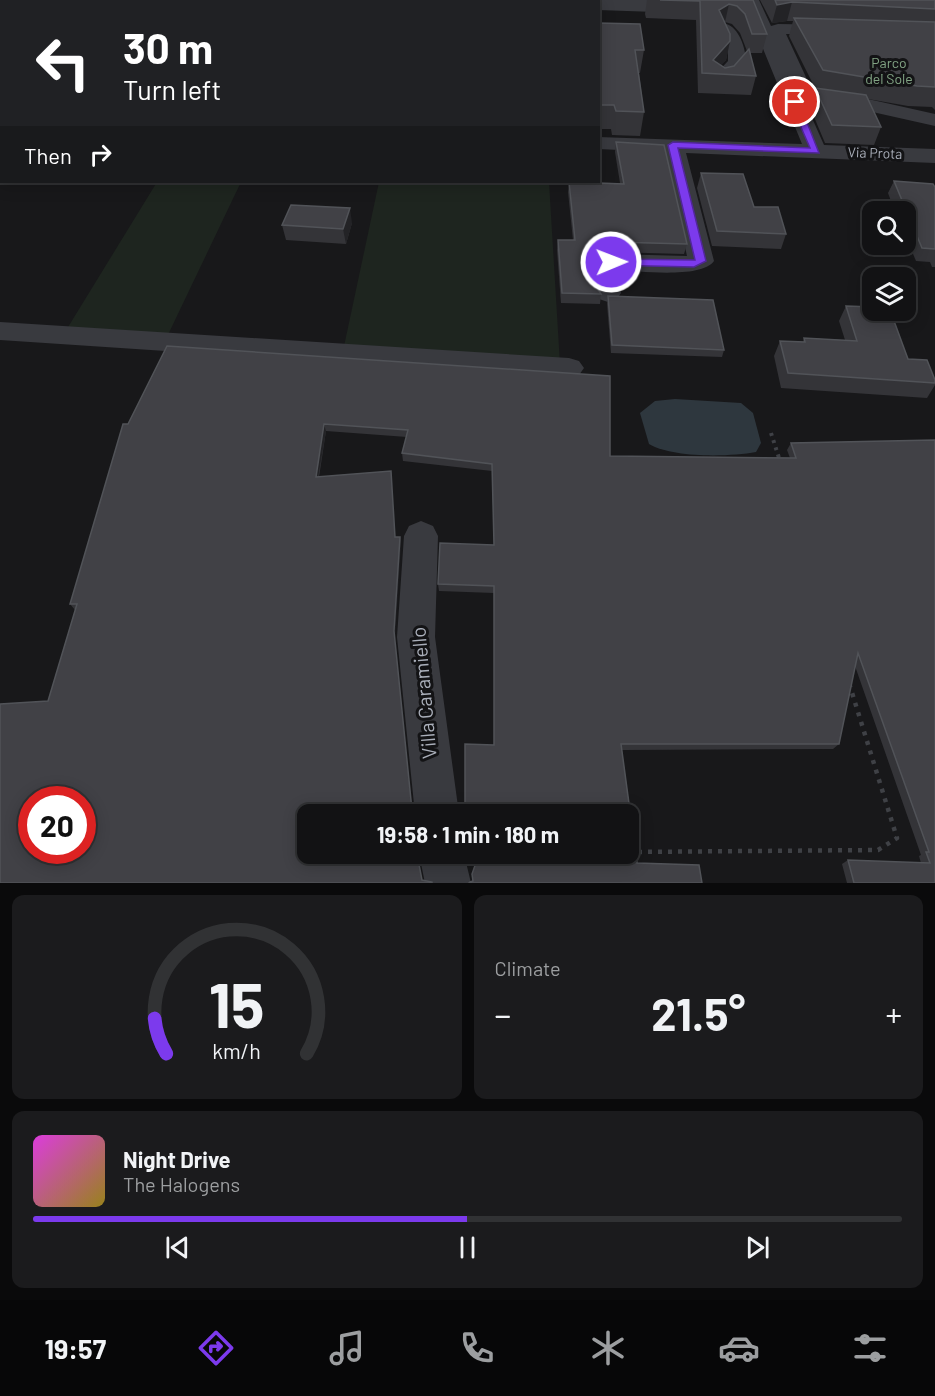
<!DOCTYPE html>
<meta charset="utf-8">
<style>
:root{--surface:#121214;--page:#1b1b1d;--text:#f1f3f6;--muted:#9c9ea0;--line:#313234;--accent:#7c3aed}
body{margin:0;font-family:Barlow,sans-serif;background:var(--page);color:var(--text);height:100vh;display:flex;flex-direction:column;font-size:22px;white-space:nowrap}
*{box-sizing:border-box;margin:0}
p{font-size:20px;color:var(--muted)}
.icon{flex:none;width:33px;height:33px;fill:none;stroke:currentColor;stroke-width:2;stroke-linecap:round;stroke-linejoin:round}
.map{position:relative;height:883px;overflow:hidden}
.sheet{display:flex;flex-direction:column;gap:12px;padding:12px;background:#0a0a0b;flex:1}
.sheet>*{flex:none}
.top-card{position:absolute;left:0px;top:0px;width:600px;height:183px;box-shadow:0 3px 15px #0003,0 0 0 2px var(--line);background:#202124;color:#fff;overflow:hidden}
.controls{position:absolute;left:862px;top:201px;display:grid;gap:12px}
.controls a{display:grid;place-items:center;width:54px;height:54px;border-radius:12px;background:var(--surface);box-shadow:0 3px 15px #0003,0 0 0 2px var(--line);font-size:30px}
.speed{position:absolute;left:18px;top:786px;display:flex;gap:12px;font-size:30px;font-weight:700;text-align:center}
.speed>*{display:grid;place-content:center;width:78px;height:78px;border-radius:50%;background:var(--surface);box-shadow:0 3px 15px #0003,0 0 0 2px var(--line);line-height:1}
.speed .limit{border:9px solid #d22;background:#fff;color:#111}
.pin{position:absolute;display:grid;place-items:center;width:51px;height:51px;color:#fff;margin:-26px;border:3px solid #fff;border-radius:50%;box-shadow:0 2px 6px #0007}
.me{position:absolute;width:66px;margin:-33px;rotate:89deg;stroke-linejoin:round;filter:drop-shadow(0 0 4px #0008)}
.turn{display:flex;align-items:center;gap:21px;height:126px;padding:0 24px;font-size:27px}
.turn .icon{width:78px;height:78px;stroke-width:2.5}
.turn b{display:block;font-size:42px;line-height:51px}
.then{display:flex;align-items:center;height:57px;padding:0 24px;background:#0003;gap:12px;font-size:22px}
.big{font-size:45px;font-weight:700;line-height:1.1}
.sheet .widget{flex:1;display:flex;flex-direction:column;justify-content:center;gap:9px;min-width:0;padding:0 21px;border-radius:12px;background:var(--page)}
.sheet .dial{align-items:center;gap:0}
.dial svg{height:156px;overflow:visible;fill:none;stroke:var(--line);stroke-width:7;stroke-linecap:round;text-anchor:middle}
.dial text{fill:var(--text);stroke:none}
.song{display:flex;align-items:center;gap:18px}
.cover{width:72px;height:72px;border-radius:9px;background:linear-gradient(135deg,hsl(300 70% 55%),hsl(50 70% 35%))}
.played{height:6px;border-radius:3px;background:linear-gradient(90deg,var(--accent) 50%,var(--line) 50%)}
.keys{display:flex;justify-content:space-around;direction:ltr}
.heat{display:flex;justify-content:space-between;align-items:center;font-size:33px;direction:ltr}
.sheet .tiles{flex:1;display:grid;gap:12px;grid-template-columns:1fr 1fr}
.widget:last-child{grid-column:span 2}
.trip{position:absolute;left:297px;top:804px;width:342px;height:60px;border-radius:12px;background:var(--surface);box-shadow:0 3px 15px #0003,0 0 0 2px var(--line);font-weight:700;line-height:60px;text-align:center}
.dock{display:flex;height:96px;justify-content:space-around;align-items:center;background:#070708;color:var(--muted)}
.dock .icon{width:42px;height:42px}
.dock .current{color:var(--accent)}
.dock b{font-size:27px;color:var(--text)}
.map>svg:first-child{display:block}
.green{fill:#1e251f}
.water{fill:#2e373e}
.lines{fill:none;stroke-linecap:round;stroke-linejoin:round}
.path-far1{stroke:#3f4146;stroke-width:4;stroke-dasharray:3 4.5;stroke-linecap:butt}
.path{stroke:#3f4146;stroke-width:4.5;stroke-dasharray:4 6;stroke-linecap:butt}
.minor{fill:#393a3f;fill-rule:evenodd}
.wall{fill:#343438;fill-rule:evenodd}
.shaded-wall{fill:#232326}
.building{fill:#414146;stroke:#515358;stroke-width:1.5;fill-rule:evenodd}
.route{fill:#7c3aed;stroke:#51269a;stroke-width:1.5}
.labels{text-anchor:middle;stroke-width:6;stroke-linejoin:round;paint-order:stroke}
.far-park-label{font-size:14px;fill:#82a484;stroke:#131315}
.far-street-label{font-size:14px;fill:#aaafba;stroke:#131315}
.near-street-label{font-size:20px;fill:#aaafba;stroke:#131315}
</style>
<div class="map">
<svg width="935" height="883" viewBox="0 0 935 883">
<rect width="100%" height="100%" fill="#18181a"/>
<!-- green -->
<path class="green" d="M157,182H241L166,339L65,332Z
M379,182H549L560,364L343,351Z"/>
<!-- water -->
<path class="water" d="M675,399L741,403L753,413L761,443L756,452C728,457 673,458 649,444L640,413L655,401Z"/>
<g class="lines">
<!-- path-far1 -->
<path class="path-far1" d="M771,433L780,461"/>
<!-- path -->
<path class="path" d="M628,852L878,850L897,838L849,683"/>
<!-- minor -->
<path class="minor" d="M267,0H283L266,2Z
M300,0H316L299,2Z
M447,0H463V2H447Z
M514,0H530V2H514Z
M598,0H663L665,7L656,12L598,10V2H592Z
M743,0H759L771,26L778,24L839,25L842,29L839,33L833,34H786L811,88L822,93L868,99L935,114V126L868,111L818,105L804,100L824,145L935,149V163L686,153L714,261C701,279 639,271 617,270L621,293L617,299L608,302L599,299L595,293L591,268L602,256L611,254L687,256L664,152L598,149V137L802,144Z
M726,24C739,27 746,49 746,62L728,83L721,85L711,79L728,61V52L717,29Z
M0,116H2V128H0Z
M0,322L569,358L579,361L584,368L579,375L569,378L0,340Z
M421,521L433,526L438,536L435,637L459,814H415L397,637L404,536L409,526Z
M419,854H464L471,883H425Z"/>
</g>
<!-- wall -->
<path class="wall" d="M647,0H753L767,34L762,53H750L756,76L751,95L698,93L696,20L646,18L645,14ZM725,22L732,24L740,33L747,51L734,66L725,68L721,65L726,60L730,41Z
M760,0H935V110L932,107L908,106L868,99L881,127L874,145L825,143L809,105L815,88L789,36L793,21H787L772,23Z
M598,23L644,50L640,73H639L644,112L640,136L612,135L611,129H598Z
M0,59H2V108H0Z
M616,142L687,244L684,254L611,252L595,256L594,261L591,265L594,283L601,294L600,304L561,303L557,250L558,240H573L568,192L569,182L620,183L615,152Z
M701,173L754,207L786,234L781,249L712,246L697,188Z
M894,181L935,187V267H932L930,262L916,261L906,237V212H895L888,193Z
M352,223L346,244L286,240L282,225Z
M608,296L724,350L722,357L611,353L607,304Z
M846,306L908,359L935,380V385L927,398L781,388L774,356L780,341L803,342L804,338L845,340L839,321Z
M167,346L610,456L790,458L787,450L791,443L935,440V883H847L842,864L848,860L921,863L919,856L921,855L855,666L839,744L833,749L622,750L637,863L469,883L628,854L494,745V593L439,591L438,584L494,545L492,471L403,461L402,453L407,437L326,431L319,477L395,537H400L401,544L308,854H418H417L0,883L48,701L75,610L70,604L128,424Z"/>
<!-- shaded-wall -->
<path class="shaded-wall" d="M32,0H46L44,2H32Z
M234,0H262L261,2H232Z
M369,0H380V2H368Z
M792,2L787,21L772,23L777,5Z
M729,4L725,22L719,10Z
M2,31V46L0,47V32Z
M730,41L726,60L714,74L713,60Z
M350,208L352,223L346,244L343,229Z
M613,242L611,252L595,256L594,261L589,268L590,258L595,246Z
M324,424L326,431L317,484L316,477Z
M400,537L401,544L395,637L394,631Z"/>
<!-- building -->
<path class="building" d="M0,0H34L32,2H2V31L0,32Z
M202,0H234L232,2H201Z
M338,0H369L368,2H338Z
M539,0H585V2H539Z
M660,0H753L767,34H752L745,14L737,6L729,4L719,10L730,34V41L713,60L725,68L734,66L749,49L756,76L702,73L700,1Z
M775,0H935V9L792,2L777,5Z
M794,18L935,22V87L917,86L823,70Z
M598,23L640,24L644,50H635L644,112L616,111L614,105H600L598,88Z
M0,59H2V69L0,71Z
M0,73H2V97H0Z
M815,88L866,95L881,127L832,125Z
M616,142L664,145L687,244L613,242L595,246L596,251L590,258L594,283L601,294L562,293L558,240H575L569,182L624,184Z
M701,173L743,174L754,207H778L786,234L717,231Z
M894,181L933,184L935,187V249L922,248Z
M291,205L350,208L343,229L282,225Z
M608,296L713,300L724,350L612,345Z
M846,306L873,307V310H890L908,359L927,360L935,380V383L788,373L780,341L805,342L804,338L857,341Z
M167,346L610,376V456L796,458L791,443L935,440V883H854L848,860L930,863L926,852H929L858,653L839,744H621L637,863L699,865L702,883H469L470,882L473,881L472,874L479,854H628V814H465V744L494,745V586L438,584L440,543L494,545L492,464L402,453L408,430L324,424L316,477L391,471L395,537H400L394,631L412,810L424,812V814H308V854H417L422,880L432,882V883H0V704L48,701L77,604H70L123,424H128ZM32,800H82V850H32Z"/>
<!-- route -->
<path class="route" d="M795,100L799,102L819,153L678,148L706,261L694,267L607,265L605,262L611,259L695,260L668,145L673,142L810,148L790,102Z"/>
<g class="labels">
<!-- far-park labels -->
<g class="far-park-label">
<text x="889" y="68">Parco<tspan x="889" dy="16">del Sole</tspan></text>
</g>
<!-- far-street labels -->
<g class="far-street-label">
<text transform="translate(875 153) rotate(2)" y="5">Via Prota</text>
</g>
<!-- near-street labels -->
<g class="near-street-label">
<text transform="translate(424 693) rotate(-95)" y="7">Villa Caramiello</text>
</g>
</g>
</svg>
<div class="controls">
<a><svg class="icon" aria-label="search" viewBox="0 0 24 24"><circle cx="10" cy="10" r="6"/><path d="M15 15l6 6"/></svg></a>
<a><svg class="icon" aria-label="layers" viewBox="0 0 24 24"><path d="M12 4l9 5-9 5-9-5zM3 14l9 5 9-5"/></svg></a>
</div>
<div class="speed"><div class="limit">20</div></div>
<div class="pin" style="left:795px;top:102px;background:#d93025"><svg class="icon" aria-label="arrive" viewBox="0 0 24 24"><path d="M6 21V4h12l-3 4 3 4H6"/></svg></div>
<svg class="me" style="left:611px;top:262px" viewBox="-20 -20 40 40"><circle r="17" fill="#7c3aed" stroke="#fff" stroke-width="3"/><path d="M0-11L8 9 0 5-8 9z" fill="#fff"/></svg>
<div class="trip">19:58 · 1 min · 180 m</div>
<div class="top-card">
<div class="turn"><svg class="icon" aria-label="left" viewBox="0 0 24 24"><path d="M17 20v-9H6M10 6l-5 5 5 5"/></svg><div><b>30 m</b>Turn left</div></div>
<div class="then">Then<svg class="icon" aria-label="right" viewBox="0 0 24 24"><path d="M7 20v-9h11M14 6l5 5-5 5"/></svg></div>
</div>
</div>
<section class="sheet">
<div class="tiles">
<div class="widget dial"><svg viewBox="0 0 100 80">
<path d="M14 69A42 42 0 1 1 86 69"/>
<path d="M14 69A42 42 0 0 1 8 51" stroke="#7c3aed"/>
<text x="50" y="56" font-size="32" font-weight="700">15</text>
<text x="50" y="72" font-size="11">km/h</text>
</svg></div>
<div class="widget"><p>Climate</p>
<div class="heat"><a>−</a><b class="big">21.5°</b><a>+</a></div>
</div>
<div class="widget">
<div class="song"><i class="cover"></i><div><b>Night Drive</b><p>The Halogens</p></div></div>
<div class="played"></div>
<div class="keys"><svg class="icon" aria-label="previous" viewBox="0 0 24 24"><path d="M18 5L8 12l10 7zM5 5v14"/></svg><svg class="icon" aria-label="pause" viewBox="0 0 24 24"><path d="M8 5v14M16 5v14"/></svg><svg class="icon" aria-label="next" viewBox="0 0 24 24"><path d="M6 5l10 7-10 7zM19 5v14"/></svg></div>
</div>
</div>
</section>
<nav class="dock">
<b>19:57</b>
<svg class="icon current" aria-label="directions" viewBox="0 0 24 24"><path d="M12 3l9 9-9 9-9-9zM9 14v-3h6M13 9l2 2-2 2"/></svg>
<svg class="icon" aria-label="music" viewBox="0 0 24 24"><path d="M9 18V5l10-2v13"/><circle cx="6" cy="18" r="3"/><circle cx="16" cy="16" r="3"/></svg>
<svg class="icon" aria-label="phone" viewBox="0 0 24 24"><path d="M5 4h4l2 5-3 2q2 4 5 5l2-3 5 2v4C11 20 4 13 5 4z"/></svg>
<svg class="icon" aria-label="climate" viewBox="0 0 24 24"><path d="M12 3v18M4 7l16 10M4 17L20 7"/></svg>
<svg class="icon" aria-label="car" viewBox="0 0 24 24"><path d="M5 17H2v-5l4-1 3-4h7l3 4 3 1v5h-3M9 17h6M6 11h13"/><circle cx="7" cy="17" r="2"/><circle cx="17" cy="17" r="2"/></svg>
<svg class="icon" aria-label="filters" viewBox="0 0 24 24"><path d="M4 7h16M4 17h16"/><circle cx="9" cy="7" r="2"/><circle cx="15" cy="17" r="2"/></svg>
</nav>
